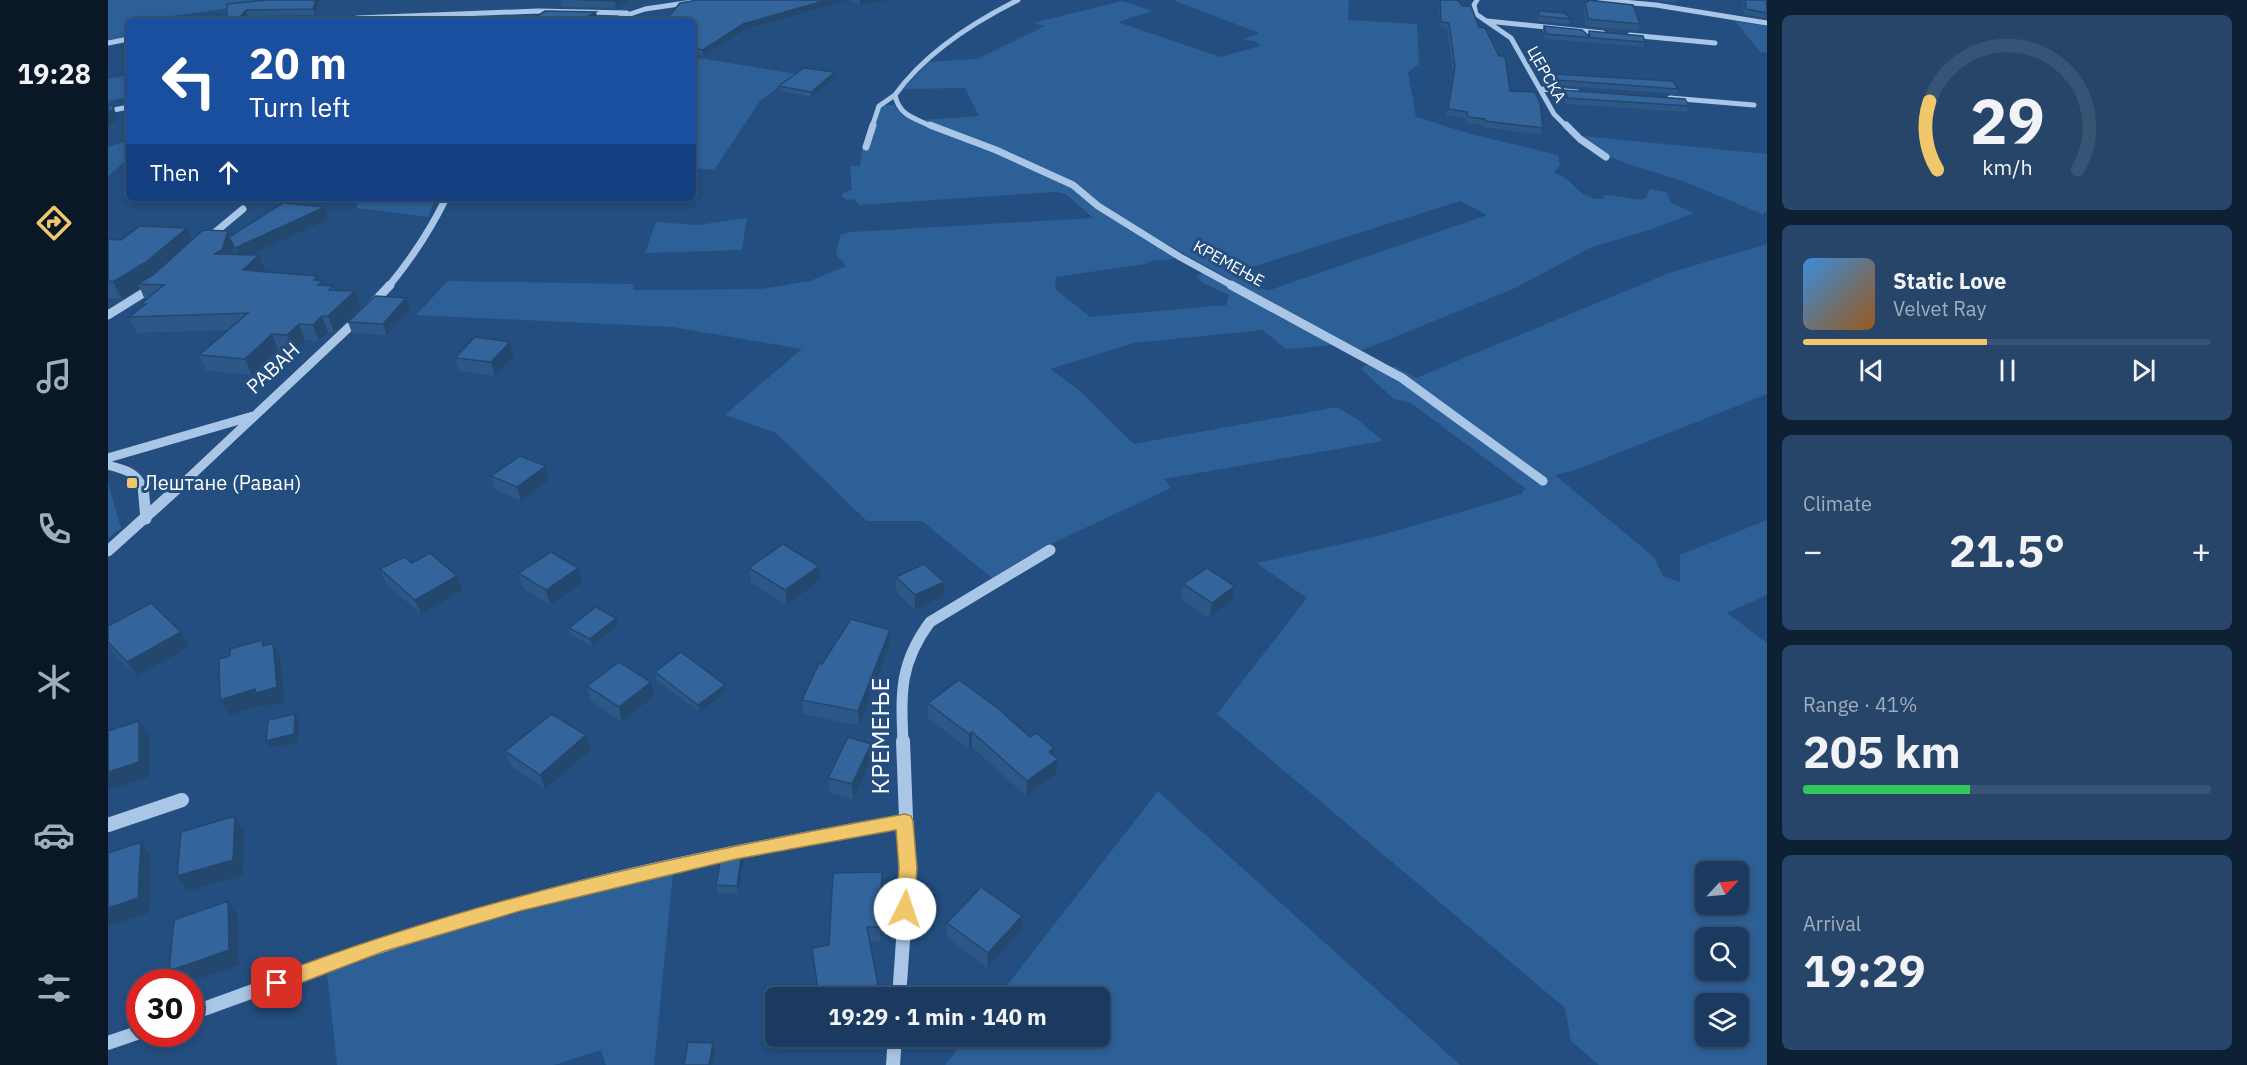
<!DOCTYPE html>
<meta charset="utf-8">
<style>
:root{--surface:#1a3a5f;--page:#274568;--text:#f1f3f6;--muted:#9fadbd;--line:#385474;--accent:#f1c76c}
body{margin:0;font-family:"IBM Plex Sans",sans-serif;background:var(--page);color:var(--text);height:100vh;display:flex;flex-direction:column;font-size:22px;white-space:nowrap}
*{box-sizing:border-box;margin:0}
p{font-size:20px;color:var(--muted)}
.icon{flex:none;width:33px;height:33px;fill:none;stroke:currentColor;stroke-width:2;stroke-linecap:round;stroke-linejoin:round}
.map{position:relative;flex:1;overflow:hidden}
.details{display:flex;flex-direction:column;gap:15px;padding:15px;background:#0e2034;width:480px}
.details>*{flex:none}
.top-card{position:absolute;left:18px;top:18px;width:570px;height:183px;border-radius:9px;box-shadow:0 3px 9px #0003,0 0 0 2px var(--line);background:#1a4fa0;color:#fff;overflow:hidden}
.needle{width:39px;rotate:64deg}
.buttons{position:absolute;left:1587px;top:861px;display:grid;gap:12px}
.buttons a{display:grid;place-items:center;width:54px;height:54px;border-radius:9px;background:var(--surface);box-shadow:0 3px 9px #0003,0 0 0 2px var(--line);font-size:30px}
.speed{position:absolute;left:18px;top:969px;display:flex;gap:12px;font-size:30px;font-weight:700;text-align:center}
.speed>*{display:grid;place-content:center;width:78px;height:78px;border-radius:50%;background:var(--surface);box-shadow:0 3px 9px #0003,0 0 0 2px var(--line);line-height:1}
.speed .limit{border:9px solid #d22;background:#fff;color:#111}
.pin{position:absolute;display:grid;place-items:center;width:51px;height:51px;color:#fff;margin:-26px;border-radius:12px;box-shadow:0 3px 9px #0006}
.me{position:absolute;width:66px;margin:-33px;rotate:4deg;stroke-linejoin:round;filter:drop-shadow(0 0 4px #0008)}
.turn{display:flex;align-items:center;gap:21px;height:126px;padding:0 24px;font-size:27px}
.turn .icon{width:78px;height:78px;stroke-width:2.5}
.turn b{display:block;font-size:42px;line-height:51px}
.then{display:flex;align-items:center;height:57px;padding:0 24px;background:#0003;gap:12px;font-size:22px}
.big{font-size:45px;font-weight:700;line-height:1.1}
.details .widget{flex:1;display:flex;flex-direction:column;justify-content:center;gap:9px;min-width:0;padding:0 21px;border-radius:9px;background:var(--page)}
.details .dial{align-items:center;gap:0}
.dial svg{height:156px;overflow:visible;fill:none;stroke:var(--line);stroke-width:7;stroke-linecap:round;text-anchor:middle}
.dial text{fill:var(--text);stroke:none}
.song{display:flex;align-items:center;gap:18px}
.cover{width:72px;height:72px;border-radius:9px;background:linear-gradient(135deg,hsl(210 70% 55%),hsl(30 70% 35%))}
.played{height:6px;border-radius:3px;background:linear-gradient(90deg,var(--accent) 45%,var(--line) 45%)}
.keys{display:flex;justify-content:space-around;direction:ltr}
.heat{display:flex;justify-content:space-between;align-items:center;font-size:33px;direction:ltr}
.charge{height:9px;border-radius:4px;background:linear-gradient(90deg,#34c759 41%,var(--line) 0)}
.trip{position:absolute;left:657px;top:987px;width:345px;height:60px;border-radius:9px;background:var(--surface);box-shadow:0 3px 9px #0003,0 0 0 2px var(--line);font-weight:700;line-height:60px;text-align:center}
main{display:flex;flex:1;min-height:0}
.menu{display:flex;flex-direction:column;width:108px;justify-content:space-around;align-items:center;background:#0a1726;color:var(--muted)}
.menu .icon{width:42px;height:42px}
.menu .active{color:var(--accent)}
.menu b{font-size:27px;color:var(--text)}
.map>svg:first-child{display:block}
.green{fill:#2d6097;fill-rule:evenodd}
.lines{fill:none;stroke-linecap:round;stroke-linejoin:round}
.minor-far4{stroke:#a9c6e6;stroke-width:5}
.minor-far3{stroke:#a9c6e6;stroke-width:7}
.minor-far2{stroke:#a9c6e6;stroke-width:9}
.minor-far1{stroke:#a9c6e6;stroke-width:11}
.minor{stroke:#a9c6e6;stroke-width:14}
.wall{fill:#2c5786;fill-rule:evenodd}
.shaded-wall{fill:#24476d}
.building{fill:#33659c;stroke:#24476d;stroke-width:1.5}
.route{fill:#f1c76c;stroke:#9d8146;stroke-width:1.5}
.poi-dot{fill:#f1c76c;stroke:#234e7f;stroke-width:2}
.labels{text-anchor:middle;stroke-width:6;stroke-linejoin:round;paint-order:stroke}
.far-street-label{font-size:16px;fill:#fff;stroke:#234e7f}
.street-label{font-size:20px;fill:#fff;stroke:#234e7f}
.poi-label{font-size:20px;fill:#fff;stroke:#234e7f;text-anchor:start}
.near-street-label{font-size:24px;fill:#fff;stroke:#234e7f}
</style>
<main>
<nav class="menu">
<b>19:28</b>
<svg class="icon active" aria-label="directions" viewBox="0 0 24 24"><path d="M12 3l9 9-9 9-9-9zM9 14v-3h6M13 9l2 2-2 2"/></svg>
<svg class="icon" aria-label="music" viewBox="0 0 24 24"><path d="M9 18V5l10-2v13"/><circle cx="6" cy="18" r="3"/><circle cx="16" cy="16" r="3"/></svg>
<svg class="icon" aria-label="phone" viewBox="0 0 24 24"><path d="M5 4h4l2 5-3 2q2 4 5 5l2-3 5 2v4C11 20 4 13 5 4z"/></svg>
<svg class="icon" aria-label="climate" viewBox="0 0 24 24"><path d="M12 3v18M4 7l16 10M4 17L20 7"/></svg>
<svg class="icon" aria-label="car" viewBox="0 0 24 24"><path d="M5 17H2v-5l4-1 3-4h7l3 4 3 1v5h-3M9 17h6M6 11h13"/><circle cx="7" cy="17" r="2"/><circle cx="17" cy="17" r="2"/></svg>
<svg class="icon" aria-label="filters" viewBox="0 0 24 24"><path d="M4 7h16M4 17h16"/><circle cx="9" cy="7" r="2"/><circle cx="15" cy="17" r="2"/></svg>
</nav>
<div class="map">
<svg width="1659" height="1065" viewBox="0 0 1659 1065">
<rect width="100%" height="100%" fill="#234e7f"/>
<!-- green -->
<path class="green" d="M0,0H179L65,16V21H21V38L0,41Z
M1065,0H1241L1240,20L1309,24L1311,64L1300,72L1308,117L1363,134L1450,155L1452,165L1446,172C1451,175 1456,176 1460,180C1470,190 1478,200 1495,199L1497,195C1510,195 1528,201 1537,199L1542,189L1558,192L1563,203L1586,213L1538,231L1484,247L1405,289L1252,351L1071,251L993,205L967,184L815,120L871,116L857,88L795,89L821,62L869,59L937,26L925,23L1014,1L1044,11L1010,22L1112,57L1152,46L1149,42L1135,39L1151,33ZM1352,201L1379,215L1159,291L1125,273Z
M1627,21L1659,26V53L1652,52Z
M585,57L688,74L652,101L606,170L585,168Z
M21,75V97L0,101V79Z
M774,105H786L794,115L825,129L886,151L962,185L1068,257C1058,263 1049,256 1037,264L948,277L947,289L982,317L1118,305L1121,295L1095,283L1088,276L1095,273L1225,345L1178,349L1155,330L1026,343L942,369L972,391L1026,444L1229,407L1250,420L1275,441L1056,479L1063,488L936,547L884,578L814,521H759L668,433L617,415L694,349L564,327L308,315L340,281L526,284L525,290L652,289L702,281L738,266L728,254L733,234L744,232L985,218L958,194L947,192L751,205L747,199L739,200L733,196L735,193L744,190L742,166H752L754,149L760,148Z
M1474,136L1659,154V211L1654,214C1629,204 1605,193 1580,183C1546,170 1499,164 1474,136Z
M21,140V158L0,176V147Z
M250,198H328L320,217L249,208Z
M639,218L634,250L537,253L548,222L590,225Z
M1659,244V394L1468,470L1447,475L1546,557L1555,576L1572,582V555L1659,520V595L1619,613L1659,643V1065H1491L1463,1041L1457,1008L1109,714L1199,598L1148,563L1274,535L1414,494L1417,488L1303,403L1286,399L1253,369L1258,365L1288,367L1308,378L1561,273ZM1598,872H1630V904H1598ZM1598,938H1630V970H1598ZM1598,1004H1630V1036H1598Z
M0,483L13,528L0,538Z
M1050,791L1081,820L1352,1065H837L859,1037L992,1036V998L890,997Z
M565,874L546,1065H498L493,1050L446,1065H229L219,974C331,929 449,903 565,874Z"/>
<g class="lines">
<!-- minor-far4 -->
<path class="minor-far4" d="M1369,0L1366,5L1368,14L1403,38L1446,114L1459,127
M1492,0L1548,5L1659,23
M249,18L430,11L519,13
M140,21L197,19
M502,21L537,9L598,0
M1379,21L1495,33
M1522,35L1607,43
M0,43L21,39
M1433,89L1469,92
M1562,98L1646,105
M0,111L21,107
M764,127L771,106L787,95
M825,127C807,118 791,116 787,95C817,53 864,23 910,0"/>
<!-- minor-far3 -->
<path class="minor-far3" d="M822,125L888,150L965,185L990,206L1072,257L1125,286
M1458,125L1472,139L1498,157
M758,147L765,125
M99,239L135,209
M281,286C304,258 322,231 338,198"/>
<!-- minor-far2 -->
<path class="minor-far2" d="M1123,285L1294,378L1435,481
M0,315L45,287
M0,458L145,416
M0,465C15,469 29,472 35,488
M70,488L254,315L282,285"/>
<!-- minor-far1 -->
<path class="minor-far1" d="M35,486L38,519
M0,551L72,486
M795,743C793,693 791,664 822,622L942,550"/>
<!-- minor -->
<path class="minor" d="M0,825L74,800
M791,998L800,868L795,741
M82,1014C191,974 298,935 410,904C537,868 667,844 797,821
M0,1043L32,1032
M785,1065L787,1036"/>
</g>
<!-- wall -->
<path class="wall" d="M212,0L207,15L140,16L137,19L261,17L262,21H119V4Z
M453,0H524L508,8L454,7Z
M742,0H782L752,5Z
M1330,0H1350L1371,27L1402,91L1435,128L1433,135L1375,127V125L1358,123L1357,118L1338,115L1345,73L1339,28L1332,27Z
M1480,0L1532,24L1529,31L1478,26L1475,9L1477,2H1479Z
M1546,0H1568L1567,3Z
M1635,0H1658L1659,13L1657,18L1636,14Z
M1430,11L1463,19L1461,24L1430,21L1429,16Z
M585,21L636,30L595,56L585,54Z
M1436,26L1480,35L1481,31L1537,42L1536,47L1437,39L1434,31Z
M1445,74L1570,89L1568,94L1447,85L1444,79Z
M727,78L703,97L672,91L671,86Z
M1455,90L1581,106L1579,112L1458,104L1453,95Z
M221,219L143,255H151L157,271L156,272L210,276L212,280L216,285L225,286L226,290L253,307L226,332H220L211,341L197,340L185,351L170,350L144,375L99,371L91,355L120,330L29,333L21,317L34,307L33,304L37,300L32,288L14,299L0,298V239L84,240L120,231L122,236ZM125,247L126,249L129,254H123Z
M298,298L302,309L279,335L244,333L240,322Z
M402,342L406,355L387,376L351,371L347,358Z
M383,476L441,480L413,501L387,490Z
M304,563L354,591L313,614L278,584L272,569Z
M641,568L712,580L679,605L643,583Z
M410,573L474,583L442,605L415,588Z
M788,577L836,596L807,610L788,591Z
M1075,584L1127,586L1124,600L1101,618L1073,599Z
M508,618L510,625L484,646L463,635L461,628Z
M0,626L73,632L81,647L29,676L5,653L0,644Z
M782,630V645L751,726L696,714L694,700L714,664Z
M547,672L617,685L618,692L592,712L548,680Z
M543,682L546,696L514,722L483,701L479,686Z
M820,703L922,737L946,748L945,756L948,774L918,796L864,747L861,749L820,718Z
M478,735L483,750L437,789L403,766L397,751Z
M764,758L745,799L722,793L720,778Z
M634,853L636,861L630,893H609L608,885Z
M774,872V887L773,941H762L770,985L771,998H711L704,948L721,945Z
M914,916L913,930L879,968L839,937V923Z"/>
<!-- shaded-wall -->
<path class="shaded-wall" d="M208,0H212L207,15L205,9Z
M508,0H524L508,8L507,1Z
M719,0H739L636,30L595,56V50L635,24Z
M752,0H782L752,5Z
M138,10L140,16L136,21L133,16Z
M488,12L489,17L482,21H471Z
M727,72V78L703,97V92Z
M6,108L10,119L0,127V112Z
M217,207L221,219L132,260L127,248Z
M79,228L86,244L46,279L30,284L32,288L14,299L5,282Z
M120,231L125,247L120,266L106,254Z
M151,255L157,271L141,286L135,270Z
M210,276L213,282L215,281L220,296L206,280Z
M247,291L253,307L226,332L220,316Z
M298,298L302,309L279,335L275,324Z
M214,316L220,332L211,341L205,325Z
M191,324L197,340L185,351L179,335Z
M164,334L170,350L144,375L137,359Z
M402,342L406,355L387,376L383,362Z
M438,466L441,480L413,501L409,487Z
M711,566L712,580L679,605L677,590Z
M470,568L474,583L442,605L438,590Z
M349,576L354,591L313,614L307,600Z
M836,582V596L807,610V595Z
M1127,586L1124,600L1101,618L1104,603Z
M508,618L510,625L484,646L482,639Z
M782,630V645L751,726L750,711Z
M73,632L81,647L29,676L19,662Z
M165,643L172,657L177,702L156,708L154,705L121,715L112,700Z
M543,682L546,696L514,722L511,707Z
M617,685L618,692L592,712L590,705Z
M187,714L191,721L190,742L162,748L158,741Z
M31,721L41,736V777L0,790V772Z
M864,732V747L861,749V734Z
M478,735L483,750L437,789L432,775Z
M763,744L764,758L745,799L744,784Z
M946,748L945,763L950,759L948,774L918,796L919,781L941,752Z
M127,816L136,831L135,875L80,891L69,876Z
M33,842L43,857L41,913L0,926V908Z
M634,853L636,861L630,893L629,886Z
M774,872V887L773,941L772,927Z
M120,901L129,915L131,965L81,982H70L61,971Z
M914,916L913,930L879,968L880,953Z
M770,985L771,998H711V997Z
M605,1043L607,1050L604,1065H601Z"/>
<!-- building -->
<path class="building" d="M159,0H208L205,9L138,10L133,16L138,20L261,17L260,21H119V4Z
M474,0H508L507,1Z
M589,0H719L635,24L595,50L585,48V21H557L572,3Z
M1332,0H1350L1354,6H1363L1371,27L1377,28L1391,56H1397L1402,91L1427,92L1432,103L1435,128L1377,121V119L1360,117L1359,112L1340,109L1347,67L1341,23L1333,22Z
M1480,0L1525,5L1532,24L1480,19L1477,2H1480Z
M1637,0H1658L1659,13L1638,9Z
M437,11L488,12L471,21H421Z
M1430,11L1456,13L1463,19L1432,16Z
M1436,26L1474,30L1482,37L1481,31L1535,36L1537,42L1438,34Z
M21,48V65L19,49Z
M696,68L727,72L703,92L671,86Z
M1445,74L1565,81L1570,89L1449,80Z
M1455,90L1577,99L1581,106L1460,98Z
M4,105L6,108L0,112V106Z
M175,203L217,207L127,248L121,237Z
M32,226L79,228L38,262L5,282L0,281V239L13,240Z
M95,230L120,231L114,250L106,254L151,255L135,270L210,276L206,280L215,281L210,285L225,286L221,290L247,291L220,316H214L205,325L191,324L179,335L164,334L137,359L91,355L140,313L21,317L38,304H33L56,285L30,284L45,275Z
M267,296L298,298L275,324L240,322Z
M367,337L402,342L383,362L347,358Z
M412,456L438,466L409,487L383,476Z
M675,544L711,566L677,590L641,568Z
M443,552L470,568L438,590L410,573Z
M322,553L349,576L307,600L272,569L296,557L304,563Z
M816,564L836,582L807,595L788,577Z
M1099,568L1127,586L1104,603L1075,584Z
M43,603L73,632L19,662L0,642V626Z
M488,607L508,618L482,639L461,628Z
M743,619L782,630L750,711L694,700L711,663L714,664Z
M154,640L155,646L165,643L169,687L148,693L147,689L112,700L111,659L122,656V649Z
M573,652L617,685L590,705L547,672Z
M511,662L543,682L511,707L479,686Z
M851,680L892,710L922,737L928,733L946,748L941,752L950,759L919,781L864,732L861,734L820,703Z
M187,714L186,734L158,741L160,720Z
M444,714L478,735L432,775L397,751Z
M31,721V762L0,772V731Z
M740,737L763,744L744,784L720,778Z
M127,816L125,860L69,876L73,832Z
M33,842L30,898L0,908V853Z
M634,853L629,886L608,885L613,857Z
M774,872L772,927H759L770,985L711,997L704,948L721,945L725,873Z
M873,887L914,916L880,953L839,923Z
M120,901L121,950L61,971L66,920Z
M580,1042L605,1043L601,1065H576Z"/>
<!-- route -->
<path class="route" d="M797,814L803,816L805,821L809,868L806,909L804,915L797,917L790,915L788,909L791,868L788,830L628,859L412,911L277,951L169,992L162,990L159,983L162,977C369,897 579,853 797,814Z"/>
<!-- markers -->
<rect class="poi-dot" x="18" y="477" width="12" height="12" rx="3"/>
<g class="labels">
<!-- far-street labels -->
<g class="far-street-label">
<text transform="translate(1439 74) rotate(61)" y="6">ЦЕРСКА</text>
<text transform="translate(1121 263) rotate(29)" y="6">КРЕМЕЊЕ</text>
</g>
<!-- street labels -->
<g class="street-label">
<text transform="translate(165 368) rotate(-43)" y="7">РАВАН</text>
</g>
<!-- poi labels -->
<g class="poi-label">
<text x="36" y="490">Лештане (Раван)</text>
</g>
<!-- near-street labels -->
<g class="near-street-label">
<text transform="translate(773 736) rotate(-90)" y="8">КРЕМЕЊЕ</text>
</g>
</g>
</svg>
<div class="buttons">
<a><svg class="needle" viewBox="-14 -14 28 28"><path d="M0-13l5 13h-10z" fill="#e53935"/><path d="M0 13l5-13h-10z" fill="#9fadbd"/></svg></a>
<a><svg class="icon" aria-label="search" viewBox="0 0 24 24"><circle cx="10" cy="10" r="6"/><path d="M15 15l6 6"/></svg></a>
<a><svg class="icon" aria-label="layers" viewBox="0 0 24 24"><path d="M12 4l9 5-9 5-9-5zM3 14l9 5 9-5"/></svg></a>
</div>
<div class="speed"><div class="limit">30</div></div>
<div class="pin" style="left:169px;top:983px;background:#d93025"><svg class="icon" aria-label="arrive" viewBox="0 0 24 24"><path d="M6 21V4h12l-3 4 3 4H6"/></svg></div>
<svg class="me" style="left:797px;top:909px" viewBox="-20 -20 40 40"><circle r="19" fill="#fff"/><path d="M0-13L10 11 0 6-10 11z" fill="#f1c76c"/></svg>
<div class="trip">19:29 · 1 min · 140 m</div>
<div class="top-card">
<div class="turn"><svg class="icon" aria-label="left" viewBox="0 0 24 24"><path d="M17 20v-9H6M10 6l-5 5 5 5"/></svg><div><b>20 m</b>Turn left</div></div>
<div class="then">Then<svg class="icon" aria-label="ahead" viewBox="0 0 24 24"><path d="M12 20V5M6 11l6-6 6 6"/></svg></div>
</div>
</div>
<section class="details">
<div class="widget dial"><svg viewBox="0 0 100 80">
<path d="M14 69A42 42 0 1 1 86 69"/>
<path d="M14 69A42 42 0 0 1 10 34" stroke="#f1c76c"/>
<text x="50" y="56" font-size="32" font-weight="700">29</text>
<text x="50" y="72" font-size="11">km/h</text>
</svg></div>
<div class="widget">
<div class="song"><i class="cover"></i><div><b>Static Love</b><p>Velvet Ray</p></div></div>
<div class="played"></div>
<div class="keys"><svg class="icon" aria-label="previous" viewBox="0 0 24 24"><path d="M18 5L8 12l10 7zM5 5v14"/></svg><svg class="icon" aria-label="pause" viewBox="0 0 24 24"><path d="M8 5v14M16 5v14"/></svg><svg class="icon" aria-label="next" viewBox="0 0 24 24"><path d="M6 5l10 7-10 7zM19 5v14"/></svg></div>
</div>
<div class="widget"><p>Climate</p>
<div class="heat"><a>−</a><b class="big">21.5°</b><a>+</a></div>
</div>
<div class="widget"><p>Range · 41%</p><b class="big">205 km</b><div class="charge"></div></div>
<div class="widget"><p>Arrival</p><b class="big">19:29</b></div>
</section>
</main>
